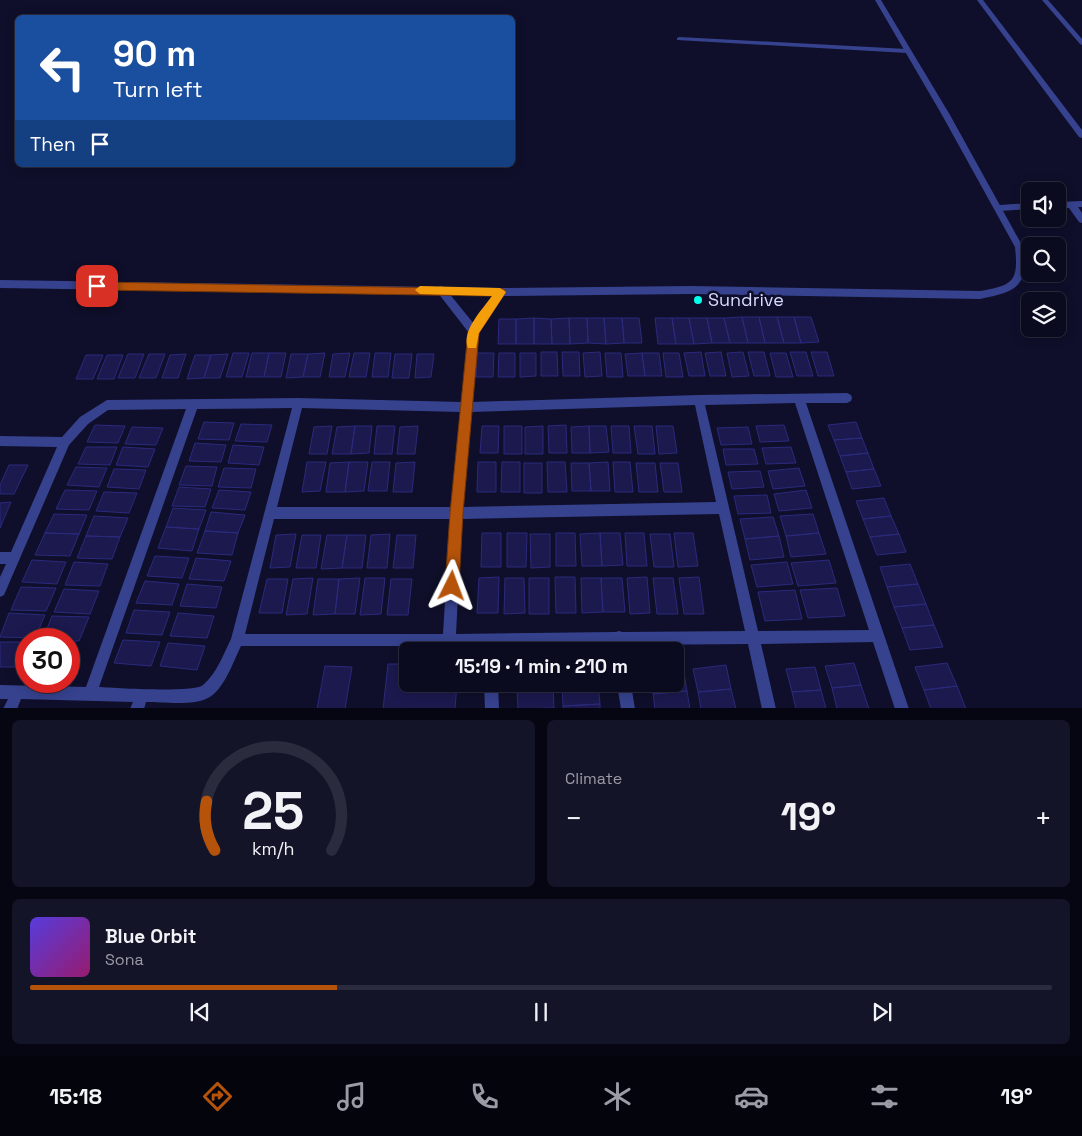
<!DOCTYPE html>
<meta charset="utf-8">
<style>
:root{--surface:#0b0b20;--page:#141429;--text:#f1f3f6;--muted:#9a9ba5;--line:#2b2b3e;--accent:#b45309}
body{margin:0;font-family:"Space Grotesk",sans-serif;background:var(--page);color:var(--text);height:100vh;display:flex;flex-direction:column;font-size:19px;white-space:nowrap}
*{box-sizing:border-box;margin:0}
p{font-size:16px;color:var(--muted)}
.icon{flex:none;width:28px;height:28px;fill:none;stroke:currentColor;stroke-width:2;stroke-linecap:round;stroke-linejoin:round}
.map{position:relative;height:708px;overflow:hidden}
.side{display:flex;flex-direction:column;gap:12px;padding:12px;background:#060612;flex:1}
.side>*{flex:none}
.hud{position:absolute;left:15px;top:15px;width:500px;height:152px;border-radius:8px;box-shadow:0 2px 12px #0003,0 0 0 1px var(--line);background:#1a4fa0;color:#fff;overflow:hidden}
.buttons{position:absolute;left:1021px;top:182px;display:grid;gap:10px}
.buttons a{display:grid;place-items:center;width:45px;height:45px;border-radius:8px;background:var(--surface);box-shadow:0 2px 12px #0003,0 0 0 1px var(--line);font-size:25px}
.speed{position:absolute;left:15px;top:628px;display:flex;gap:10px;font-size:25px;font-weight:700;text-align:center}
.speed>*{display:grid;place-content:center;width:65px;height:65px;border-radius:50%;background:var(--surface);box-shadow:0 2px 12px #0003,0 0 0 1px var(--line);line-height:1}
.speed .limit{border:8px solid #d22;background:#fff;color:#111}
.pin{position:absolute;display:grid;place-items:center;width:42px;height:42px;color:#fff;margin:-21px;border-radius:10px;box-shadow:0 2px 8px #0006}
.me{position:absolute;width:55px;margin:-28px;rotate:3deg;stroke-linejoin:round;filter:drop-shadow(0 0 4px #0008)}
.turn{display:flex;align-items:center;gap:18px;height:105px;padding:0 15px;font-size:22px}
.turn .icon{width:65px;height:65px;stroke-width:2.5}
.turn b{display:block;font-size:35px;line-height:42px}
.then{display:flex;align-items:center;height:48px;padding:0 15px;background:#0003;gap:10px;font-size:19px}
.big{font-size:38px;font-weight:800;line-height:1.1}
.side .tile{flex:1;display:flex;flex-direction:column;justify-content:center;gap:8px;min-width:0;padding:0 18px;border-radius:8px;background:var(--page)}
.side .dial{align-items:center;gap:0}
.dial svg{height:130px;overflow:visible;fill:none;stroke:var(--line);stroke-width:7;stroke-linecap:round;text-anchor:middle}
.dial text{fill:var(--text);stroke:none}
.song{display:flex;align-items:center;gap:15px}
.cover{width:60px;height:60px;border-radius:8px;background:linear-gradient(135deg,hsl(250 70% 55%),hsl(320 70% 35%))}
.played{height:5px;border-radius:2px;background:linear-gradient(90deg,var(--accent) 30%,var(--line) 30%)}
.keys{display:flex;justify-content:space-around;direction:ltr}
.heat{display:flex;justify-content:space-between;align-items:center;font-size:28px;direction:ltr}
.side .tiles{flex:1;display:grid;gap:12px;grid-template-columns:1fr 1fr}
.tile:last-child{grid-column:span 2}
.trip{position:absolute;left:399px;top:642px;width:285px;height:50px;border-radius:8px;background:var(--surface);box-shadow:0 2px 12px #0003,0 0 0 1px var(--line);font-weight:800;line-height:50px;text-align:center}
.tab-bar{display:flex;height:80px;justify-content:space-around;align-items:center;background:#04040d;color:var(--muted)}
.tab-bar .icon{width:35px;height:35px}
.tab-bar .on{color:var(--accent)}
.tab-bar b{font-size:22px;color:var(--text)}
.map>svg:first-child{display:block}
.building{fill:#1b194e;stroke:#2b2a7c}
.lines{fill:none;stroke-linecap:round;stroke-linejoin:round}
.minor{fill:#36428e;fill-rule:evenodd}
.tertiary{fill:#36428e;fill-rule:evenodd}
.route{fill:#b45309;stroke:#753606}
.slow{fill:#f59e0b}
.poi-dot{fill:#05ffec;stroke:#0f0f2b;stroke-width:2}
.labels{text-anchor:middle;stroke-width:5;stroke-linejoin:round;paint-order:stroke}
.poi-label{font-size:18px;fill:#d9dbff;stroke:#0f0f2b;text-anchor:start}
</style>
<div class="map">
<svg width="1082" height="709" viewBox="0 0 1082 709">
<rect width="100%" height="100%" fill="#0f0f2b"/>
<!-- building -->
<path class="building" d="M742,317L748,343H730L724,318Z
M742,317H759L765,343H748Z
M759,317H777L784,343H765Z
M777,317H794L801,343H784Z
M794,317H811L819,342L801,343Z
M534,318V344H516V319Z
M534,318L551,319L552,344H534Z
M569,318L570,344H552L551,319Z
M569,318H587L588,343L570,344Z
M587,318H604L606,344L588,343Z
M604,318H622L624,343L606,344Z
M622,318H639L642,343H624Z
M655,318H672L676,344H658Z
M672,318H689L694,344H676Z
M689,318H707L712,343L694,344Z
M707,318H724L730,343H712Z
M499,319H516V344H498Z
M541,352H557L558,376H541Z
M562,352H579L580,376H563Z
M600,352L602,376L585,377L583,353Z
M701,352L705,376H689L684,353Z
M721,352L726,376H710L705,353Z
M743,352L749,376L732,377L727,353Z
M748,352H764L770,376H754Z
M790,352H806L813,376H797Z
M811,352H827L834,376H818Z
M233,353H249L242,377H226Z
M252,353H269L264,377H246Z
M269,353H286L281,377H264Z
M325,353L320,377H303L308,354Z
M350,353L345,377H329L333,354Z
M354,353H370L366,377H349Z
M375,353H391L388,377H372Z
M477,353H494L493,377H476Z
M499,353H515V377H498Z
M520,353H536V376L520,377Z
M605,353H621L623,377H607Z
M642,353H659L662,376H645Z
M642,353L645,376H628L625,354Z
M663,353H679L683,377H666Z
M770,353H786L793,377H776Z
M128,354H144L135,378H118Z
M149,354H165L156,378H139Z
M186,354L178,378H162L170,355Z
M228,354L220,378H204L211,355Z
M291,354H308L303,377L286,378Z
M395,354H412L409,378H392Z
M417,354H434L431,377L415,378Z
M86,355H103L93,379H76Z
M107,355H123L114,379H97Z
M195,355H211L204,378L187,379Z
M204,422L234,423L229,440L198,439Z
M856,422L862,438L834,440L828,425Z
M241,424L272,425L267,442L235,441Z
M95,425L125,426L118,443L87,442Z
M566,425L567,453H549L548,426Z
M784,425L789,441L760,442L756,426Z
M332,426L327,454H309L314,427Z
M355,426H372L369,453L351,454Z
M355,426L351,454H332L337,427Z
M377,426H395L392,454H374Z
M418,426L415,454H397L400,427Z
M482,426H499L498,453H480Z
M504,426H522V454H504Z
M543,426V454H525V427Z
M589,426H606L609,452L590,453Z
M589,426L590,453H572L571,427Z
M611,426H629L631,453H613Z
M634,426H652L655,454H638Z
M656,426H673L677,453L659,454Z
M132,427L163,428L156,445L125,444Z
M748,427L752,444L721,445L717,428Z
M862,438L868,453L840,456L834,440Z
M195,443L226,445L221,462L189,461Z
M233,445L264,447L259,465L228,463Z
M86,447H117L110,465L78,464Z
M123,447L155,449L148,467L116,465Z
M791,447L796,463L766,464L762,448Z
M723,449H754L758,464L726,465Z
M868,453L874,469L846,472L840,456Z
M307,462H326L320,491L302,492Z
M349,462L345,492H326L330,463Z
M349,462H368L364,491L345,492Z
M372,462H390L387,491H368Z
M415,462L412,492H393L396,463Z
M478,462H496V492H477Z
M502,462H520V492H501Z
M547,462H565L567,492H548Z
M608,462L610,491H591L589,463Z
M613,462H630L633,492H615Z
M524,463H542V493H524Z
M571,463H589L591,491H572Z
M636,463H655L658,492H639Z
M660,463H678L682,492H664Z
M9,465H28L14,494H0V485Z
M186,466L217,467L212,486L179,485Z
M76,467L107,468L99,487L67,485Z
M224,468L256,469L251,488L218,487Z
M799,468L805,486L773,489L768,471Z
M114,469L146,470L139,489L107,487Z
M874,469L881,486L852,489L846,472Z
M760,471L764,487L732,489L728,472Z
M179,487L211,489L205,507L172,506Z
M65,490L97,491L89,510L56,509Z
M219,490L251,492L245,510L212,508Z
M806,490L812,508L779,511L774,494Z
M104,492L137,493L129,513L96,511Z
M767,495L771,513L738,514L734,496Z
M884,498L891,516L863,519L856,501Z
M11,502L0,528V503Z
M173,508L206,510L199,529L166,527Z
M211,512L245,515L238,533L205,531Z
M54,514L87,515L79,534L45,533Z
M813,514L819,533L786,536L780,516Z
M94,516L128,518L120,537L86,536Z
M891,516L899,534L870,537L863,519Z
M773,517L779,536L745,539L740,519Z
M166,527L199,529L192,551L158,548Z
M205,531L238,533L232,555L197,553Z
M45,533L79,534L70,556L35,555Z
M482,533H501V567H481Z
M507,533H527L526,567H507Z
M556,533H575L576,566H556Z
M600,533H620L623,565L602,566Z
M600,533L602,566H582L580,534Z
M625,533H644L647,566H627Z
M674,533H693L698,566L678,567Z
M819,533L826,554L791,557L786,536Z
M296,534L290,567L270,568L276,535Z
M390,534L387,568H367L371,535Z
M530,534H550V567L531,568Z
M650,534H670L674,567H654Z
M899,534L906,552L877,555L870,537Z
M302,535H321L316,568H296Z
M327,535H347L342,568L321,569Z
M347,535H366L362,568H342Z
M397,535H416L413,568H393Z
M86,536L120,537L112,559L77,558Z
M779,536L784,557L750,560L745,539Z
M155,556L189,558L182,578L147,576Z
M196,558L231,561L224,581L189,579Z
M32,560L66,562L57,584L22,582Z
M829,560L836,583L798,586L791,563Z
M74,562L108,564L100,586L65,585Z
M787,562L793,584L757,587L751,565Z
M910,564L918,584L887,587L880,567Z
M499,577L498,613H477L479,578Z
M555,577H575L576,613H556Z
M647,577L650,613L630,614L627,578Z
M699,577L704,614H684L679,578Z
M313,578L307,614L286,615L293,579Z
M360,578L355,614H335L339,579Z
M365,578H385L381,614L360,615Z
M505,578H524L525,613L504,614Z
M529,578H549V614H529Z
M581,578H601L603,612L582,613Z
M601,578H622L625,612H603Z
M653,578H673L678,614H657Z
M267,579H288L282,613H259Z
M318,579H339L335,614L313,615Z
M391,579H412L408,615H387Z
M145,581L179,584L172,605L136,603Z
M187,584L222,587L216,608L180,606Z
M918,584L926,604L894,607L887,587Z
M21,587L56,588L46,611L11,610Z
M837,588L845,616L808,618L800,590Z
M64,589L99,591L90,614L54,612Z
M795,590L802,619L765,621L758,592Z
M926,604L934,625L902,628L894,607Z
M134,610L170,612L162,635L126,633Z
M9,613L45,615L35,638L0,637Z
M178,613L214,616L207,638L170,636Z
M52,616L89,617L79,641H69V639H43Z
M934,625L943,647L910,650L902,628Z
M123,640L160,642L151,666L114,663Z
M0,642H26V657L22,667H0Z
M168,643L205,646L197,670L160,666Z
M69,645H77L69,667Z
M854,663L861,685L832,688L825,666Z
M947,663L957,686L924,690L915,667Z
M388,664H408V684H457L455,709H383Z
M726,665L731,689L698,692L693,669Z
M325,666L352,667L345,709H317Z
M815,667L821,690L792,692L786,669Z
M683,668L687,691L653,694L651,684H675V669Z
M517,684H553V686L517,688Z
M562,684H598L600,704L563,706Z
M861,685L869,709H837L832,688Z
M553,686L554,708L518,709L517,688Z
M957,686L966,709H931L924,690Z
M731,689L736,709H701L698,692Z
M821,690L826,709H796L792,692Z
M687,691L690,709H655L653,694Z
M600,704V709H563V706Z"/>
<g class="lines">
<!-- minor -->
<path class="minor" d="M977,0H983L1082,130V138L1079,137Z
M1042,0H1048L1082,39V45L1080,44Z
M679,37L907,49L910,51L907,53L677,40V38Z
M1082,201V207H1078L1082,213V223L1079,222L1069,208H1058V202Z
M1030,203V209L1000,211L996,208L1000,205Z
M441,286L444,287L474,324L497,289H503L505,292L479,333L472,402L699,395L847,393L851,395L852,398L851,401L847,403H806L909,709H895L873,642L761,644L776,709H762L748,644L626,645V651H614L613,645L496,646V651H484V646H241C233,662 224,690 208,698C194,706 163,702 146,702L144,709H130L133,702L21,699L17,709H3L8,699H0V685L86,687L186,409L108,410L88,424L69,445L4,595L0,597V577L6,564H0V552H11L57,447L0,446V436L62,437L80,417L107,400L298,398L462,402L469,333L438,293L436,290L438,287ZM795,403L869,630L758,631L705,405ZM695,405L716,502L462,507L471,412ZM292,408L231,639C223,655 217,673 203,685C194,693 116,688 99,687L197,409ZM302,408L461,412L451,507H277ZM719,514L745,631L622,632L619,631L616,632L456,634L462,519ZM274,519H450L443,634H245Z
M484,684H498L499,709H485Z
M617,684H631L635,709H621Z"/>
<!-- tertiary -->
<path class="tertiary" d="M875,0H881L950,115L1023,247C1029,288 1015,292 980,299L690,294L500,296L0,288V280L500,288L690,286L980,291C1012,285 1019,283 1015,247L942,115Z"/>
</g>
<!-- route -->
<path class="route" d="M97,282L504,289L506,292L504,295L479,333L463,513L459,586L457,591L452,593L447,591L445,586L450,513L468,332L492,296L97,290L92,286Z"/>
<!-- slow -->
<path class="slow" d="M420,286L500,288L506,292L479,333L476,348H468C461,331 482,310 492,296L420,294L415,290Z"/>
<!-- markers -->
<circle class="poi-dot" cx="698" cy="300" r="5"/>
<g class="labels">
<!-- poi labels -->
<g class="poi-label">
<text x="708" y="306">Sundrive</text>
</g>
</g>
</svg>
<div class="buttons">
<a><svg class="icon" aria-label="sound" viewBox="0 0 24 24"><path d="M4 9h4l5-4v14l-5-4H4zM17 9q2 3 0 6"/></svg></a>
<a><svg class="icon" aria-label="search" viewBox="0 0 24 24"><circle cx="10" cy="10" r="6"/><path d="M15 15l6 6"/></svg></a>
<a><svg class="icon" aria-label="layers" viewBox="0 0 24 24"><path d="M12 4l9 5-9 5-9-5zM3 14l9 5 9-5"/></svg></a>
</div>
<div class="speed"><div class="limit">30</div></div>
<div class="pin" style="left:97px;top:286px;background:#d93025"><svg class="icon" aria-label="arrive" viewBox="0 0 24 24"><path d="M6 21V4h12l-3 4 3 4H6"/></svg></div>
<svg class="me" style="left:452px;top:586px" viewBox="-20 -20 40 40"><path d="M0-17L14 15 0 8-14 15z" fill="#b45309" stroke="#fff" stroke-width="4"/></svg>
<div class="trip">15:19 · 1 min · 210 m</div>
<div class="hud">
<div class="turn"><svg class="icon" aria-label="left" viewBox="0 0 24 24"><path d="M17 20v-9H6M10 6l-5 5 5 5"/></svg><div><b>90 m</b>Turn left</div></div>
<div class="then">Then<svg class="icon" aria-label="arrive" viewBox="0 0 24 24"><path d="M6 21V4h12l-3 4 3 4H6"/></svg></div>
</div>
</div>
<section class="side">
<div class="tiles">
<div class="tile dial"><svg viewBox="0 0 100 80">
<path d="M14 69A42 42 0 1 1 86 69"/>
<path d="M14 69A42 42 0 0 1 9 39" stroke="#b45309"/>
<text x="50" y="56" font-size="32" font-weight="700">25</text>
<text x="50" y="72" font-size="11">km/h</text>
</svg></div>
<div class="tile"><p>Climate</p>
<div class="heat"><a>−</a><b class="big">19°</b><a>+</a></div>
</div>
<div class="tile">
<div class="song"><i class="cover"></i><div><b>Blue Orbit</b><p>Sona</p></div></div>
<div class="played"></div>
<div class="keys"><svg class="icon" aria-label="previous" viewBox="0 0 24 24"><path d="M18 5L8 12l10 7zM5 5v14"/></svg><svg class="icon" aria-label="pause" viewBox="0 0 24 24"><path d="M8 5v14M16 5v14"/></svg><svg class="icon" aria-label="next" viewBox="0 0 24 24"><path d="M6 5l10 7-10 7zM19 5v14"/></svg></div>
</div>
</div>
</section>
<nav class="tab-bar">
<b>15:18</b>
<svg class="icon on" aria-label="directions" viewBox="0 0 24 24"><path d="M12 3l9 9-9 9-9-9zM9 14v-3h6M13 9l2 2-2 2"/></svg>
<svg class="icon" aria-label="music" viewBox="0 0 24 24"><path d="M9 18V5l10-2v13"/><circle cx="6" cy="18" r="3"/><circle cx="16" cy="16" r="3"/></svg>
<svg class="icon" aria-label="phone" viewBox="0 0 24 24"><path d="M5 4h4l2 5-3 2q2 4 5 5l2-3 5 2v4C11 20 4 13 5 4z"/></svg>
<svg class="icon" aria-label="climate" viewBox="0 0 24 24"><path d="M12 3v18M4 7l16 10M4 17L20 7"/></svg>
<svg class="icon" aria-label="car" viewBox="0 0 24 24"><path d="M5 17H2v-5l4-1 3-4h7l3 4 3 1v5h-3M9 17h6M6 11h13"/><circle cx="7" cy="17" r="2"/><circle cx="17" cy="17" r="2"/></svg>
<svg class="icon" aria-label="filters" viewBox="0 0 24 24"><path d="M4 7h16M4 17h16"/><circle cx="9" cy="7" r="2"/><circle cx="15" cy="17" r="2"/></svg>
<b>19°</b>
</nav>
